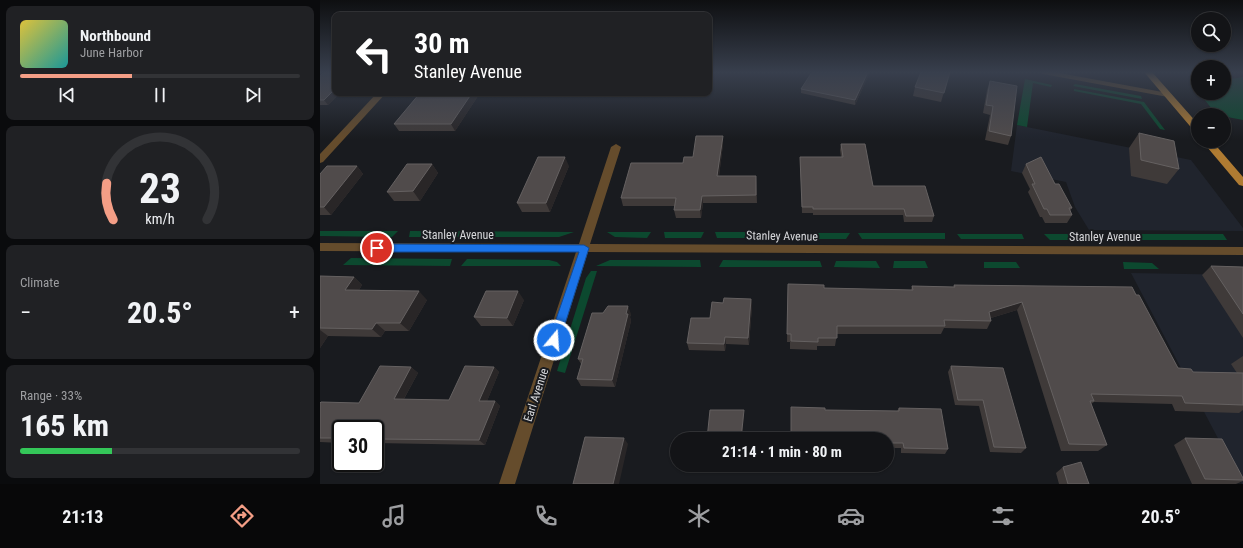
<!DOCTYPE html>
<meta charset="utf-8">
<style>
:root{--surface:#131417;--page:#202124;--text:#f1f3f6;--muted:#9d9ea1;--line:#323336;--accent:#f49e86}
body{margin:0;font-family:"Roboto Condensed",sans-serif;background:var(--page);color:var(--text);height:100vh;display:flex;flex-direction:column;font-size:15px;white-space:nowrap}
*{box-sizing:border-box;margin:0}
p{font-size:13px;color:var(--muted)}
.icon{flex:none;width:22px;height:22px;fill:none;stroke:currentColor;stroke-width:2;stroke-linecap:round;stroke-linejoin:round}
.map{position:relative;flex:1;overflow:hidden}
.side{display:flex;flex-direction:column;gap:6px;padding:6px;background:#0a0b0d;width:320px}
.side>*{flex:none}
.banner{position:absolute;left:12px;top:12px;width:380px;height:84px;border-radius:8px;box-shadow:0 1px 3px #0004,0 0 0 1px var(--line);background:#202124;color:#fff;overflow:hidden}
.tools{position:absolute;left:871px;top:12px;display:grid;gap:8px}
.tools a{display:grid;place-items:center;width:40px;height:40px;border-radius:50%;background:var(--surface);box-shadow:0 1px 3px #0004,0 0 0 1px var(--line);font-size:20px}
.speed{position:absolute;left:12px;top:420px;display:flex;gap:8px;font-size:20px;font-weight:700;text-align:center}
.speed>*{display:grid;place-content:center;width:52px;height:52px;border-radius:50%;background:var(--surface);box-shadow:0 1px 3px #0004,0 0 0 1px var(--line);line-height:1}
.speed .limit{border:2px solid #111;border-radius:6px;background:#fff;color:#111}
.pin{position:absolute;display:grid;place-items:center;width:34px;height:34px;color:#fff;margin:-17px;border:2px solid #fff;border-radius:50%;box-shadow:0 1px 4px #0007}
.me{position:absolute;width:44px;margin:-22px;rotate:18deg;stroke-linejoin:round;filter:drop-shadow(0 0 3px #0008)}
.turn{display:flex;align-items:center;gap:14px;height:84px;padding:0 16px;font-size:18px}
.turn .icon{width:52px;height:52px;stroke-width:2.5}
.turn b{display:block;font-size:28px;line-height:34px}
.big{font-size:30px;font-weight:700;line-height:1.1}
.side .card{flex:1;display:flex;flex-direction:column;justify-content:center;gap:6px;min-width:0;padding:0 14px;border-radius:8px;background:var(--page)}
.side .dial{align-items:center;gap:0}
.dial svg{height:104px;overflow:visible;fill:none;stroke:var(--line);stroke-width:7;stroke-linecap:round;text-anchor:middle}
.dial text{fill:var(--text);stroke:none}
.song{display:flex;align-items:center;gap:12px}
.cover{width:48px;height:48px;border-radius:6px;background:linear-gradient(135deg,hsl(50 70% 55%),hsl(180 70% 35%))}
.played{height:4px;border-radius:2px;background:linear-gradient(90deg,var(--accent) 40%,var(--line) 40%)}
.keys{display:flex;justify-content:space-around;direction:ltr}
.heat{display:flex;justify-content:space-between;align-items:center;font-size:22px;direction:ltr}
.charge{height:6px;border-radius:3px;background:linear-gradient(90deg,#34c759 33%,var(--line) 0)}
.trip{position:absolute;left:350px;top:432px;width:224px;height:40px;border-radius:20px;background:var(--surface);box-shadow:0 1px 3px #0004,0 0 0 1px var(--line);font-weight:700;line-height:40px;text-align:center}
.dock{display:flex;height:64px;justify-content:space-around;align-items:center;background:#080809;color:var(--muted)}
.dock .icon{width:28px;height:28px}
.dock .current{color:var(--accent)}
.dock b{font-size:18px;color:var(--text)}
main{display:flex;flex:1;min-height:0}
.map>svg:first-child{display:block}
.built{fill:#20242d}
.green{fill:#0c492f}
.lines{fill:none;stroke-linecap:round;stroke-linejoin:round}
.minor{fill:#654c2c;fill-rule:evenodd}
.primary{fill:#af7b32;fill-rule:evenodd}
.wall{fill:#3f3a39}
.shaded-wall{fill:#292627}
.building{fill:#504b4b;stroke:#656161}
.route{fill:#1a73e8;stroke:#114b97}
.labels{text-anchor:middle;stroke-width:4;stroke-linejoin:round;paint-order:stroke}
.street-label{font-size:12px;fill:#d7d8db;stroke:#191b1f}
</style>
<main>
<section class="side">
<div class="card">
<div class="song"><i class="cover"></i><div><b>Northbound</b><p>June Harbor</p></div></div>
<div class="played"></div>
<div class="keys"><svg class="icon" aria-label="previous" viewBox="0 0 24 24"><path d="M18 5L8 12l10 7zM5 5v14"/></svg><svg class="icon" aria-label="pause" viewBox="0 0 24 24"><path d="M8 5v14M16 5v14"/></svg><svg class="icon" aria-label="next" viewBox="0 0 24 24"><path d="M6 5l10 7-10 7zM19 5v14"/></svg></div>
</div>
<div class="card dial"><svg viewBox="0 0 100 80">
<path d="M14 69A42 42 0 1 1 86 69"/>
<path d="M14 69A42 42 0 0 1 9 41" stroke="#f49e86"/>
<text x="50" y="56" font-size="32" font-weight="700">23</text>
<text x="50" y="72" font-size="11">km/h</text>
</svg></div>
<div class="card"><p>Climate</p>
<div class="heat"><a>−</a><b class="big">20.5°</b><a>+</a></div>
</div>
<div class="card"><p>Range · 33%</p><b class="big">165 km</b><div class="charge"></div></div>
</section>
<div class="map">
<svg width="923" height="484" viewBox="0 0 923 484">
<rect width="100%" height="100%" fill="#191b1f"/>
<!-- built -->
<path class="built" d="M697,125L871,160L923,228V231L769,230L755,207L746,182L691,171Z
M811,273L923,275V484H922Z"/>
<!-- green -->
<path class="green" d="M923,77V120L897,115L879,93H904V80Z
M705,79L732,85L731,87L713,83L707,127L697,125Z
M755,84L821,96L822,99L753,86Z
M754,89L824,102L845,130L840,129L821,104L754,91Z
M0,231H78L72,237L0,236Z
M90,231L254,232L239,237H89Z
M287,232H331L327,238L295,237Z
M344,232H384L381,238H345Z
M395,232H447L444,238H397Z
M480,233H530L526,239H482Z
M538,233H625V239H542Z
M637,234H702L704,239H641Z
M724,234H774L775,240H730Z
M805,234H903L907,240H811Z
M31,258L132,259L130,266L23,265Z
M147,259L229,260L237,262L241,266H141Z
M290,260H380L381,267L276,266Z
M403,260L500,261L502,267H399Z
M516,261H556L560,268L514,267Z
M574,261H605L608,268H573Z
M664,262H696L700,268H664Z
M803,262L832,263L839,269H804Z
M271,271H277L245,373L237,371L266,278Z"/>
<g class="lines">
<!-- minor -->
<path class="minor" d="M719,72H734L848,93L852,95L848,97L723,74Z
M57,93H66L3,162L0,163V154Z
M296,144L301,147L270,244L923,247V255L268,252L195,484H179L256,252L0,251V243L259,244L291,147Z"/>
<!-- primary -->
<path class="primary" d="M824,72H832L878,124V133L875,132Z
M882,141H892L923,177V186L919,185Z"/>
</g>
<!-- wall -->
<path class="wall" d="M550,72L535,105L481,93V89Z
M630,72L621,102L593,96L595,87Z
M0,76L15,93H20L8,105H0Z
M670,81L691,136L688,145L665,140L670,115L663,113L667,90Z
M160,93L135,131H79L74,124Z
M819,133L859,169L847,184L811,176L809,148Z
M403,144L399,176H436L437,203H383L381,218H356L354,210L355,206H303L301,198L363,163L373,157Z
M521,144L553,186L614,216L612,222H584L583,215H493V213H482L480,157H521L520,150Z
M112,164L118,173L100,201H74L67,192Z
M706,164L735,184L752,208L750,211L752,215L747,223H725L722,217H720L708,192L710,189L702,173Z
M37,166L43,174L11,215H0V174Z
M249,166L230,212H202L197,203Z
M891,266L923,267V338L882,275Z
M0,276L34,277L42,285L39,290L107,300L89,331H65L61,337L8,336L0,348Z
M468,284L504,288L591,290L592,286L633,287L634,285L812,287L858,368L873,372L917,373L911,364L923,356V410L919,413L855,411L852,404L774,402L771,404L787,445L778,451H741L697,310L671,318V321L667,329L624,328L621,334H517L515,346H497V350L470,349V342H467Z
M431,299L432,306L429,345L406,344L405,351L369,350L367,343L403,303Z
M204,300L193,326H161L154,317Z
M311,314L310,317L311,321L295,387L261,386L257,379L261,364L258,359Z
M631,366L683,368L706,448L701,453L670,452L659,406L635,405L628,372Z
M91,367L98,373L84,399L129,400L174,367L179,372L167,401H175L180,406L165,445L55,443V429H21V443L0,442V403H39Z
M579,408L628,449L625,454L581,453V448H567V439L505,410L577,411Z
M865,438L923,478V481L916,484H872L854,445Z
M743,467L769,484H739L736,473Z"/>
<!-- shaded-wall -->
<path class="shaded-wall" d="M548,72H550L535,105V100Z
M15,89V93H20L8,105L4,100Z
M152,93H160L135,131L131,124Z
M403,136V144L398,184L397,176Z
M245,157L249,166L230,212L226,203Z
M112,164L118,173L100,201L93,191Z
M37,166L43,174L11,215L4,207Z
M382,196L383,203L381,218L380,210Z
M34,277L42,285L34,298L25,290Z
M99,291L107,300L89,331L80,323Z
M198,291L204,300L193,326L187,318Z
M431,299L432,306L429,345L428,338Z
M702,302L697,310L664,320L669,312Z
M308,306L311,314L310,317L311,321L295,387L292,380Z
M56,323L65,331L61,337L52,329Z
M0,330L8,336L0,348Z
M405,337L406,344L405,351L404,344Z
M91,367L98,373L81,404L74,399Z
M174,367L179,372L165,406L159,401Z
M175,401L180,406L165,445L159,440Z
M424,410V414L422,439H421Z
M304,438L308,444L299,484H293Z"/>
<!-- building -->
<path class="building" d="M492,72H548L535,100L481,89Z
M601,72H630L624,93L595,87Z
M3,73H15V89L4,100H0V76Z
M670,81L697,86L691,136L669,131L673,106L666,105Z
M100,93H152L131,124H74Z
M819,133L854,141L859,169L821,160Z
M376,136H403L397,176H436V195L382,196L380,210H354L356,198H301L311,163H363L364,157H373Z
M521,144H545L553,186H605L614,216H586L584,209H493V207H482L480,157H523Z
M218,157H245L226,203H197Z
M721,157L735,184H739L752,208H749L752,215H730L727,209H724L712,184H715L706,164Z
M87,164H112L93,191L67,192Z
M7,166H37L4,207H0V174Z
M891,266L923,267V314Z
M0,276L34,277L25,290L99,291L80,323H56L52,329L0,328Z
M468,284L504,285V288L593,290L592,286L635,287L634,285L812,287L816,295H819L858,368L871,369L873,372L923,373V405L865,403L862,396L771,394L774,401H770L787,445L749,444L702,302L669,312L671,321L624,320L625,326H517V338H498V342L471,341V334H467Z
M166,291H198L187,318L154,317Z
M404,298L431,299L428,338L405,337L404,344L367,343L371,318H390L392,302L403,303Z
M288,306H308L306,314H308L292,380L257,379L263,359H258L272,313H283Z
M60,366L91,367L74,399L129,400L145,366L174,367L159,401H175L159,440L55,439V429H21V438H0V403L1,402L39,403Z
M631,366L683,368L706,448L674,447L663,400H638Z
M471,407L505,408V410L579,411V408L621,409L628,449L584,448L583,443H567V439H471Z
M390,410H424L421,439H387Z
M265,437L304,438L293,484H253Z
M865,438L902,439L923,478V480L885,479Z
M761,462L769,484H748L743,467Z"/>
<!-- sky -->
<linearGradient id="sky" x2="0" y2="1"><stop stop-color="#0e0f11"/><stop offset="0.52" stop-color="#383f4d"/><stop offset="1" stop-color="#383f4d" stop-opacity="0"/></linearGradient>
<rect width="923" height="139" fill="url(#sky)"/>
<!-- route -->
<path class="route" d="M57,244L264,245L269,248L240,340L238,344L234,345L231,344L229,340L259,252H57L52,248Z"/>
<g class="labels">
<!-- street labels -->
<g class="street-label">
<text x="138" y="239">Stanley Avenue</text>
<text transform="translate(462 236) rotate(1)" y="4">Stanley Avenue</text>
<text x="785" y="241">Stanley Avenue</text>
<text transform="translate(216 395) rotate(-72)" y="4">Earl Avenue</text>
</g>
</g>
</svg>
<div class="tools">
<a><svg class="icon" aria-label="search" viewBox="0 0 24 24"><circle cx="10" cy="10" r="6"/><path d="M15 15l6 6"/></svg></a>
<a>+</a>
<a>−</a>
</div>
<div class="speed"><div class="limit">30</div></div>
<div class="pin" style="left:57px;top:248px;background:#d93025"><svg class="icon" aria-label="arrive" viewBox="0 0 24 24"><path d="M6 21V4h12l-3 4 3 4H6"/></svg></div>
<svg class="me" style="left:234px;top:340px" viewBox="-20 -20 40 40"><circle r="17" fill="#1a73e8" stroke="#fff" stroke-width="3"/><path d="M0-11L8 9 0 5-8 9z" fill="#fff"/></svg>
<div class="trip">21:14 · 1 min · 80 m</div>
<div class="banner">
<div class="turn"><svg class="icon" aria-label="left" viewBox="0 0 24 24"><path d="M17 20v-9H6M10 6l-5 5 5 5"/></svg><div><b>30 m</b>Stanley Avenue</div></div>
</div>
</div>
</main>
<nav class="dock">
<b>21:13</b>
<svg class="icon current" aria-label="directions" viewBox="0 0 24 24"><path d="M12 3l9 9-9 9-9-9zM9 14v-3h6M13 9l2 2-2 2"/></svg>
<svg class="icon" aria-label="music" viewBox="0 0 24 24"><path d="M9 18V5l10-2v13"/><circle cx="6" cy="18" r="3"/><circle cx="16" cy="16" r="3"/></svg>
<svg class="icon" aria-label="phone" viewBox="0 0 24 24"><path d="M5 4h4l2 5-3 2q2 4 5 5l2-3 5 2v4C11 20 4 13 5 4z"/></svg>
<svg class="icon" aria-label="climate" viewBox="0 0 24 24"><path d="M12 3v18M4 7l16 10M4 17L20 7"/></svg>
<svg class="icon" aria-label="car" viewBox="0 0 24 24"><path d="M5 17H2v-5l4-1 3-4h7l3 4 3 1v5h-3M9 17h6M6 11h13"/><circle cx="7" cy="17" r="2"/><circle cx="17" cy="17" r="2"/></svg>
<svg class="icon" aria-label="filters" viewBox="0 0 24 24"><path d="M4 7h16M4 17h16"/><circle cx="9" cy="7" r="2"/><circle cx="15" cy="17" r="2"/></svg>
<b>20.5°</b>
</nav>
